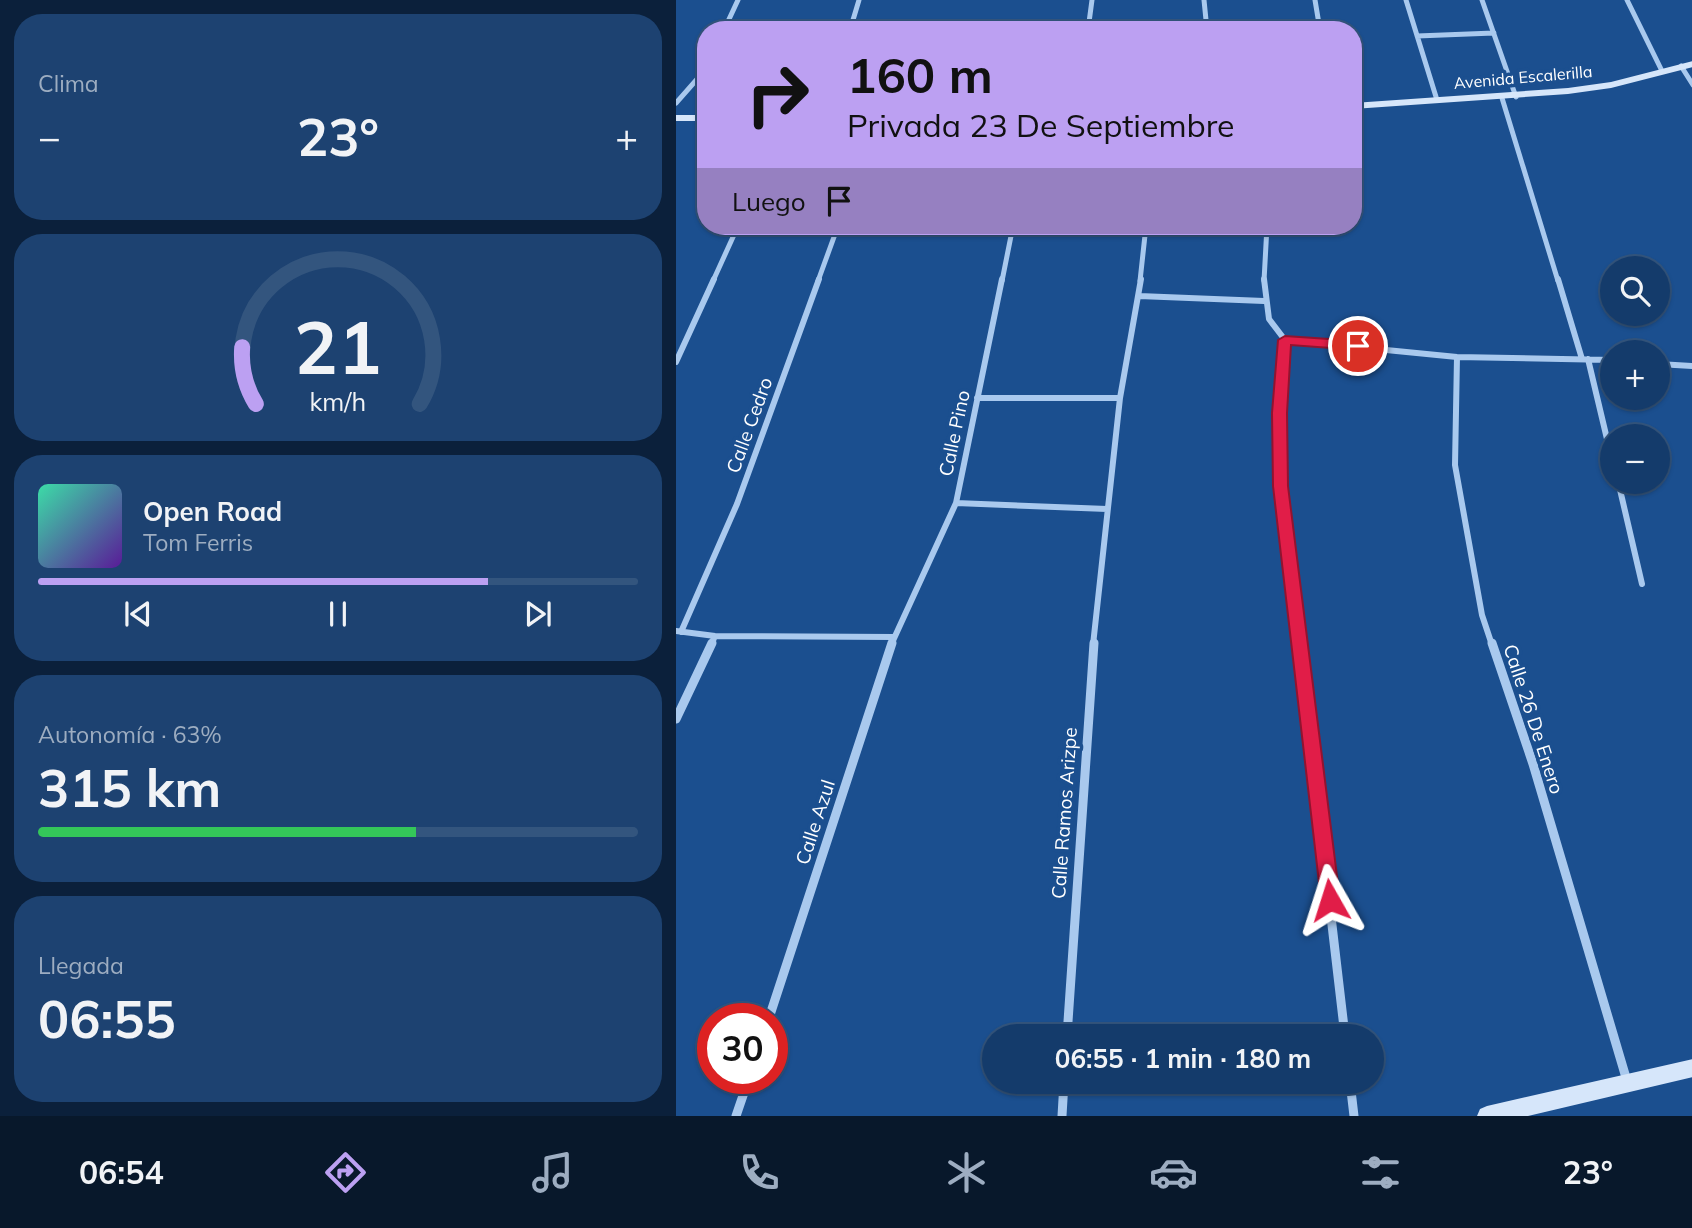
<!DOCTYPE html>
<html lang="es">
<meta charset="utf-8">
<style>
:root{--surface:#143b6b;--page:#1d4271;--text:#f1f3f6;--muted:#9dadc1;--line:#33557e;--accent:#bca0f2}
body{margin:0;font-family:Mulish,sans-serif;background:var(--page);color:var(--text);height:100vh;display:flex;flex-direction:column;font-size:26px;white-space:nowrap}
*{box-sizing:border-box;margin:0}
p{font-size:23px;color:var(--muted)}
.icon{flex:none;width:38px;height:38px;fill:none;stroke:currentColor;stroke-width:2;stroke-linecap:round;stroke-linejoin:round}
.map{position:relative;flex:1;overflow:hidden}
.details{display:flex;flex-direction:column;gap:14px;padding:14px;background:#0b203b;width:676px}
.details>*{flex:none}
.guide{position:absolute;left:21px;top:21px;width:665px;height:214px;border-radius:28px;box-shadow:0 2px 5px #0004,0 0 0 2px var(--line);background:#bca0f2;color:#111;overflow:hidden}
.buttons{position:absolute;left:924px;top:256px;display:grid;gap:14px}
.buttons a{display:grid;place-items:center;width:70px;height:70px;border-radius:50%;background:var(--surface);box-shadow:0 2px 5px #0004,0 0 0 2px var(--line);font-size:35px}
.speed{position:absolute;left:21px;top:1003px;display:flex;gap:14px;font-size:35px;font-weight:700;text-align:center}
.speed>*{display:grid;place-content:center;width:91px;height:91px;border-radius:50%;background:var(--surface);box-shadow:0 2px 5px #0004,0 0 0 2px var(--line);line-height:1}
.speed .limit{border:10px solid #d22;background:#fff;color:#111}
.pin{position:absolute;display:grid;place-items:center;width:60px;height:60px;color:#fff;margin:-30px;border:4px solid #fff;border-radius:50%;box-shadow:0 2px 7px #0007}
.me{position:absolute;width:77px;margin:-38px;rotate:354deg;stroke-linejoin:round;filter:drop-shadow(0 0 5px #0008)}
.turn{display:flex;align-items:center;gap:24px;height:147px;padding:0 35px;font-size:32px}
.turn .icon{width:91px;height:91px;stroke-width:2.5}
.turn b{display:block;font-size:49px;line-height:60px}
.then{display:flex;align-items:center;height:66px;padding:0 35px;background:#0003;gap:14px;font-size:26px}
.big{font-size:52px;font-weight:700;line-height:1.1}
.details .tile{flex:1;display:flex;flex-direction:column;justify-content:center;gap:10px;min-width:0;padding:0 24px;border-radius:28px;background:var(--page)}
.details .dial{align-items:center;gap:0}
.dial svg{height:182px;overflow:visible;fill:none;stroke:var(--line);stroke-width:7;stroke-linecap:round;text-anchor:middle}
.dial text{fill:var(--text);stroke:none}
.song{display:flex;align-items:center;gap:21px}
.cover{width:84px;height:84px;border-radius:10px;background:linear-gradient(135deg,hsl(160 70% 55%),hsl(270 70% 35%))}
.played{height:7px;border-radius:4px;background:linear-gradient(90deg,var(--accent) 75%,var(--line) 75%)}
.keys{display:flex;justify-content:space-around;direction:ltr}
.heat{display:flex;justify-content:space-between;align-items:center;font-size:38px;direction:ltr}
.charge{height:10px;border-radius:5px;background:linear-gradient(90deg,#34c759 63%,var(--line) 0)}
.trip{position:absolute;left:306px;top:1024px;width:402px;height:70px;border-radius:35px;background:var(--surface);box-shadow:0 2px 5px #0004,0 0 0 2px var(--line);font-weight:700;line-height:70px;text-align:center}
.tabs{display:flex;height:112px;justify-content:space-around;align-items:center;background:#08182b;color:var(--muted)}
.tabs .icon{width:49px;height:49px}
.tabs .current{color:var(--accent)}
.tabs b{font-size:32px;color:var(--text)}
main{display:flex;flex:1;min-height:0}
.map>svg:first-child{display:block}
.lines{fill:none;stroke-linecap:round;stroke-linejoin:round}
.minor-far2{stroke:#a9c9ee;stroke-width:5}
.minor-far1{stroke:#a9c9ee;stroke-width:6}
.minor{stroke:#a9c9ee;stroke-width:9}
.secondary{fill:#d6e6fa;fill-rule:evenodd}
.route{fill:#e11d48;stroke:#92132f;stroke-width:2}
.labels{text-anchor:middle;stroke-width:7;stroke-linejoin:round;paint-order:stroke}
.far-street-label{font-size:16px;fill:#fff;stroke:#1b4f8f}
.street-label{font-size:19px;fill:#fff;stroke:#1b4f8f}
</style>
<main>
<section class="details">
<div class="tile"><p>Clima</p>
<div class="heat"><a>−</a><b class="big">23°</b><a>+</a></div>
</div>
<div class="tile dial"><svg viewBox="0 0 100 80">
<path d="M14 69A42 42 0 1 1 86 69"/>
<path d="M14 69A42 42 0 0 1 8 44" stroke="#bca0f2"/>
<text x="50" y="56" font-size="32" font-weight="700">21</text>
<text x="50" y="72" font-size="11">km/h</text>
</svg></div>
<div class="tile">
<div class="song"><i class="cover"></i><div><b>Open Road</b><p>Tom Ferris</p></div></div>
<div class="played"></div>
<div class="keys"><svg class="icon" aria-label="previous" viewBox="0 0 24 24"><path d="M18 5L8 12l10 7zM5 5v14"/></svg><svg class="icon" aria-label="pause" viewBox="0 0 24 24"><path d="M8 5v14M16 5v14"/></svg><svg class="icon" aria-label="next" viewBox="0 0 24 24"><path d="M6 5l10 7-10 7zM19 5v14"/></svg></div>
</div>
<div class="tile"><p>Autonomía · 63%</p><b class="big">315 km</b><div class="charge"></div></div>
<div class="tile"><p>Llegada</p><b class="big">06:55</b></div>
</section>
<div class="map">
<svg width="1017" height="1116" viewBox="0 0 1017 1116">
<rect width="100%" height="100%" fill="#1b4f8f"/>
<g class="lines">
<!-- minor-far2 -->
<path class="minor-far2" d="M528,0L531,30
M639,0L644,30
M730,0L761,100
M806,0L840,97
M951,0L985,69
M48,30L62,0
M174,30L183,0
M412,30L416,0
M741,36L818,33
M1005,66L1017,85
M826,98L882,281
M0,103L30,69
M37,281L62,226
M142,281L162,226
M326,281L337,226
M464,281L470,226
M588,281L591,226"/>
<!-- minor-far1 -->
<path class="minor-far1" d="M588,279L593,319L609,340
M882,279L906,359
M463,296L588,301
M609,340L604,413L605,486L623,645
M609,340L781,357L936,360
M781,357L779,465L806,615L816,645
M912,359L936,460
M0,362L38,279
M982,364L1017,366
M301,398H444
M942,481L966,584
M280,503L431,509
M0,631L39,636L218,637
M5,632L61,504L143,279
M35,645L39,636
M215,645L280,503L326,279
M417,645L444,398L465,279"/>
<!-- minor -->
<path class="minor" d="M623,643L669,1036
M816,643L857,764L951,1081
M0,719L36,643
M93,1018L216,643
M391,1036L418,643
M674,1082L678,1116
M60,1116L73,1078
M386,1116L388,1082"/>
<!-- secondary -->
<path class="secondary" d="M1017,61V67L935,88L892,94L677,109V103L892,88L935,82Z
M0,115H30V121H0Z
M1017,1059V1077L852,1116H801L804,1109L811,1106Z"/>
</g>
<!-- route -->
<path class="route" d="M609,336L682,341L689,346L682,350L615,345L611,413L612,486L664,900L661,907L654,909L647,907L645,900L597,486L596,413L602,340Z"/>
<g class="labels">
<!-- far-street labels -->
<g class="far-street-label">
<text transform="translate(847 77) rotate(-5)" y="6">Avenida Escalerilla</text>
</g>
<!-- street labels -->
<g class="street-label">
<text transform="translate(73 425) rotate(-70)" y="7">Calle Cedro</text>
<text transform="translate(278 433) rotate(-78)" y="7">Calle Pino</text>
<text transform="translate(858 719) rotate(72)" y="7">Calle 26 De Enero</text>
<text transform="translate(388 813) rotate(-86)" y="7">Calle Ramos Arizpe</text>
<text transform="translate(139 822) rotate(-72)" y="7">Calle Azul</text>
</g>
</g>
</svg>
<div class="buttons">
<a><svg class="icon" aria-label="search" viewBox="0 0 24 24"><circle cx="10" cy="10" r="6"/><path d="M15 15l6 6"/></svg></a>
<a>+</a>
<a>−</a>
</div>
<div class="speed"><div class="limit">30</div></div>
<div class="pin" style="left:682px;top:346px;background:#d93025"><svg class="icon" aria-label="arrive" viewBox="0 0 24 24"><path d="M6 21V4h12l-3 4 3 4H6"/></svg></div>
<svg class="me" style="left:654px;top:900px" viewBox="-20 -20 40 40"><path d="M0-17L14 15 0 8-14 15z" fill="#e11d48" stroke="#fff" stroke-width="4"/></svg>
<div class="trip">06:55 · 1 min · 180 m</div>
<div class="guide">
<div class="turn"><svg class="icon" aria-label="right" viewBox="0 0 24 24"><path d="M7 20v-9h11M14 6l5 5-5 5"/></svg><div><b>160 m</b>Privada 23 De Septiembre</div></div>
<div class="then">Luego<svg class="icon" aria-label="arrive" viewBox="0 0 24 24"><path d="M6 21V4h12l-3 4 3 4H6"/></svg></div>
</div>
</div>
</main>
<nav class="tabs">
<b>06:54</b>
<svg class="icon current" aria-label="directions" viewBox="0 0 24 24"><path d="M12 3l9 9-9 9-9-9zM9 14v-3h6M13 9l2 2-2 2"/></svg>
<svg class="icon" aria-label="music" viewBox="0 0 24 24"><path d="M9 18V5l10-2v13"/><circle cx="6" cy="18" r="3"/><circle cx="16" cy="16" r="3"/></svg>
<svg class="icon" aria-label="phone" viewBox="0 0 24 24"><path d="M5 4h4l2 5-3 2q2 4 5 5l2-3 5 2v4C11 20 4 13 5 4z"/></svg>
<svg class="icon" aria-label="climate" viewBox="0 0 24 24"><path d="M12 3v18M4 7l16 10M4 17L20 7"/></svg>
<svg class="icon" aria-label="car" viewBox="0 0 24 24"><path d="M5 17H2v-5l4-1 3-4h7l3 4 3 1v5h-3M9 17h6M6 11h13"/><circle cx="7" cy="17" r="2"/><circle cx="17" cy="17" r="2"/></svg>
<svg class="icon" aria-label="filters" viewBox="0 0 24 24"><path d="M4 7h16M4 17h16"/><circle cx="9" cy="7" r="2"/><circle cx="15" cy="17" r="2"/></svg>
<b>23°</b>
</nav>
